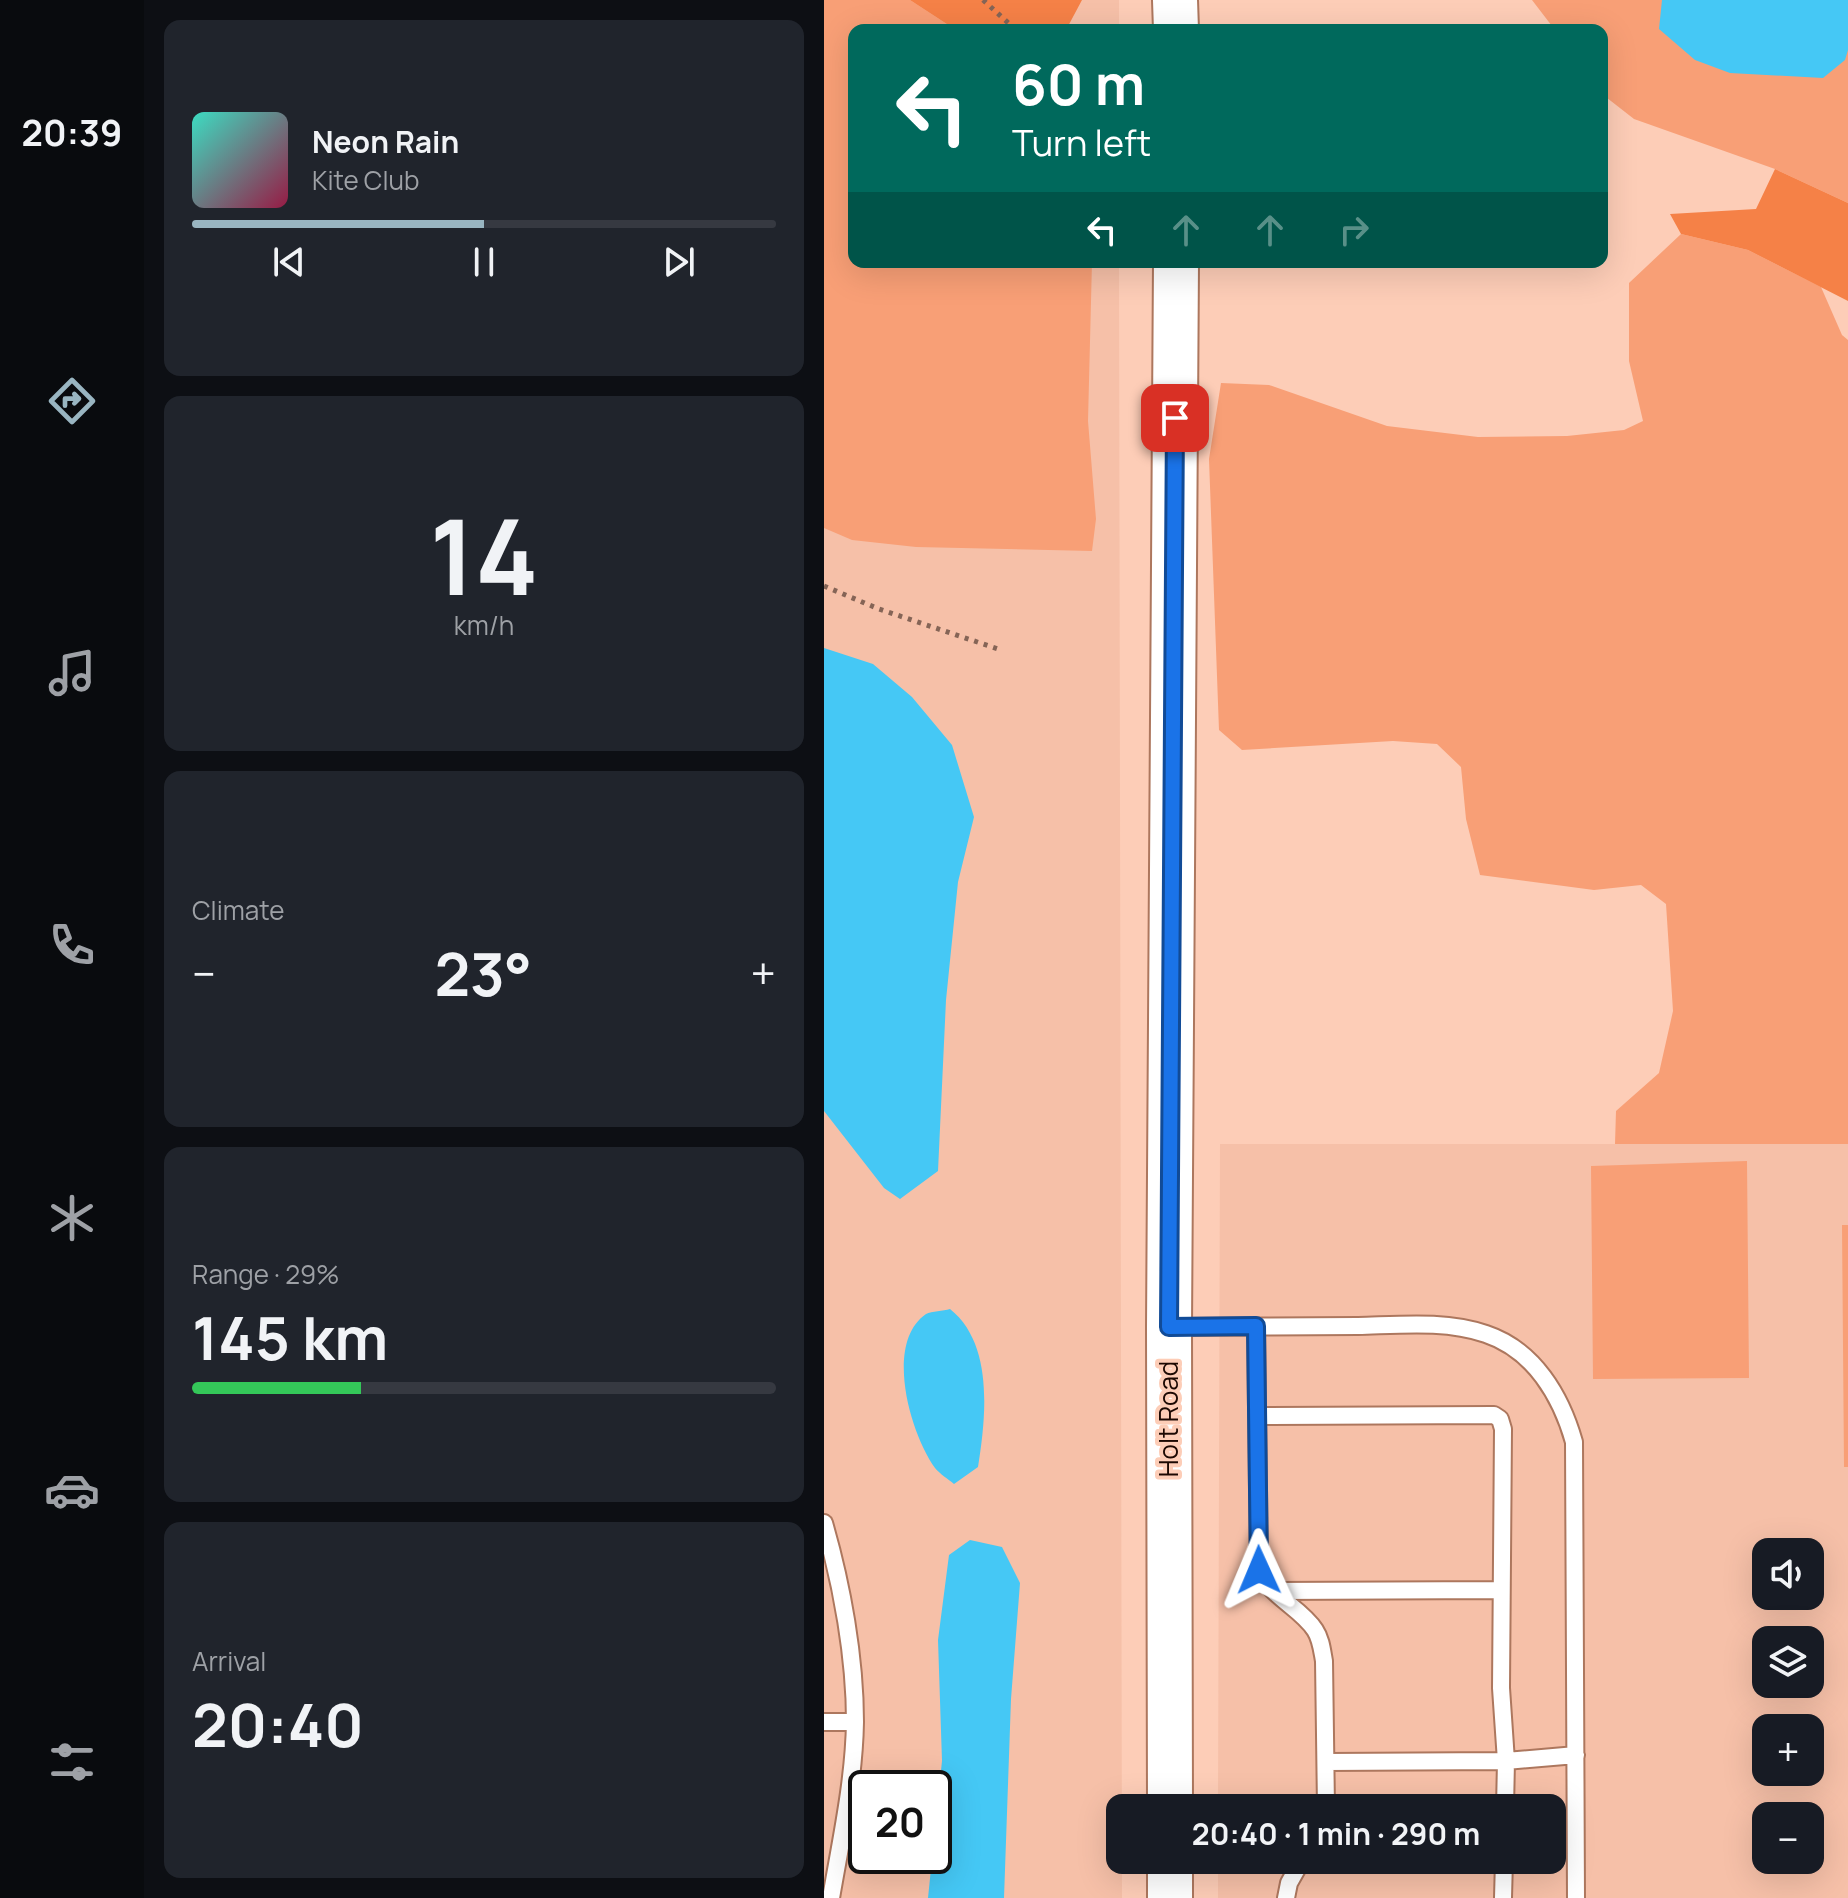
<!DOCTYPE html>
<meta charset="utf-8">
<style>
:root{--surface:#171b24;--page:#20242c;--text:#f1f3f6;--muted:#9ea1a6;--line:#363941;--accent:#99b5c1}
body{margin:0;font-family:Manrope,sans-serif;background:var(--page);color:var(--text);height:100vh;display:flex;flex-direction:column;font-size:30px;white-space:nowrap}
*{box-sizing:border-box;margin:0}
p{font-size:26px;color:var(--muted)}
.icon{flex:none;width:44px;height:44px;fill:none;stroke:currentColor;stroke-width:2;stroke-linecap:round;stroke-linejoin:round}
.map{position:relative;flex:1;overflow:hidden}
.side{display:flex;flex-direction:column;gap:20px;padding:20px;background:#0d0f14;width:680px}
.side>*{flex:none}
.hud{position:absolute;left:24px;top:24px;width:760px;height:244px;border-radius:16px;box-shadow:0 8px 32px #0002;background:#00695c;color:#fff;overflow:hidden}
.tools{position:absolute;left:928px;top:1538px;display:grid;gap:16px}
.tools a{display:grid;place-items:center;width:72px;height:72px;border-radius:16px;background:var(--surface);box-shadow:0 8px 32px #0002;font-size:40px}
.speed{position:absolute;left:24px;top:1770px;display:flex;gap:16px;font-size:40px;font-weight:700;text-align:center}
.speed>*{display:grid;place-content:center;width:104px;height:104px;border-radius:50%;background:var(--surface);box-shadow:0 8px 32px #0002;line-height:1}
.speed .limit{border:4px solid #111;border-radius:12px;background:#fff;color:#111}
.pin{position:absolute;display:grid;place-items:center;width:68px;height:68px;color:#fff;margin:-34px;border-radius:16px;box-shadow:0 4px 12px #0006}
.me{position:absolute;width:88px;margin:-44px;rotate:359deg;stroke-linejoin:round;filter:drop-shadow(0 0 6px #0008)}
.turn{display:flex;align-items:center;gap:28px;height:168px;padding:0 32px;font-size:36px}
.turn .icon{width:104px;height:104px;stroke-width:2.5}
.turn b{display:block;font-size:56px;line-height:68px}
.lanes{display:flex;align-items:center;height:76px;padding:0 32px;background:#0003;justify-content:center;gap:40px;direction:ltr}
.lanes .off{opacity:.35}
.big{font-size:60px;font-weight:700;line-height:1.1}
.side .card{flex:1;display:flex;flex-direction:column;justify-content:center;gap:12px;min-width:0;padding:0 28px;border-radius:16px;background:var(--page)}
.side .dial{align-items:center;gap:0}
.dial b{font-size:104px;line-height:1}
.song{display:flex;align-items:center;gap:24px}
.cover{width:96px;height:96px;border-radius:12px;background:linear-gradient(135deg,hsl(170 70% 55%),hsl(340 70% 35%))}
.played{height:8px;border-radius:4px;background:linear-gradient(90deg,var(--accent) 50%,var(--line) 50%)}
.keys{display:flex;justify-content:space-around;direction:ltr}
.heat{display:flex;justify-content:space-between;align-items:center;font-size:44px;direction:ltr}
.charge{height:12px;border-radius:6px;background:linear-gradient(90deg,#34c759 29%,var(--line) 0)}
.trip{position:absolute;left:282px;top:1794px;width:460px;height:80px;border-radius:16px;background:var(--surface);box-shadow:0 8px 32px #0002;font-weight:700;line-height:80px;text-align:center}
main{display:flex;flex:1;min-height:0}
.tab-bar{display:flex;flex-direction:column;width:144px;justify-content:space-around;align-items:center;background:#090b0e;color:var(--muted)}
.tab-bar .icon{width:56px;height:56px}
.tab-bar .active{color:var(--accent)}
.tab-bar b{font-size:36px;color:var(--text)}
.map>svg:first-child{display:block}
.built{fill:#f6c0a8;fill-rule:evenodd}
.green{fill:#f89f76}
.forest{fill:#f58147}
.water{fill:#45c8f5}
.lines{fill:none;stroke-linecap:round;stroke-linejoin:round}
.lane-casing{stroke:#ad775e;stroke-width:20}
.secondary-casing{stroke:#ad775e;stroke-width:48}
.path{stroke:#856456;stroke-width:5;stroke-dasharray:4 6;stroke-linecap:butt}
.lane{stroke:#fff;stroke-width:16}
.secondary{stroke:#fff;stroke-width:44}
.route-casing{stroke:#114b97;stroke-width:20}
.route{stroke:#1a73e8;stroke-width:14}
.labels{text-anchor:middle;stroke-width:8;stroke-linejoin:round;paint-order:stroke}
.street-label{font-size:26px;fill:#1c0802;stroke:#fdcdb7}
</style>
<main>
<nav class="tab-bar">
<b>20:39</b>
<svg class="icon active" aria-label="directions" viewBox="0 0 24 24"><path d="M12 3l9 9-9 9-9-9zM9 14v-3h6M13 9l2 2-2 2"/></svg>
<svg class="icon" aria-label="music" viewBox="0 0 24 24"><path d="M9 18V5l10-2v13"/><circle cx="6" cy="18" r="3"/><circle cx="16" cy="16" r="3"/></svg>
<svg class="icon" aria-label="phone" viewBox="0 0 24 24"><path d="M5 4h4l2 5-3 2q2 4 5 5l2-3 5 2v4C11 20 4 13 5 4z"/></svg>
<svg class="icon" aria-label="climate" viewBox="0 0 24 24"><path d="M12 3v18M4 7l16 10M4 17L20 7"/></svg>
<svg class="icon" aria-label="car" viewBox="0 0 24 24"><path d="M5 17H2v-5l4-1 3-4h7l3 4 3 1v5h-3M9 17h6M6 11h13"/><circle cx="7" cy="17" r="2"/><circle cx="17" cy="17" r="2"/></svg>
<svg class="icon" aria-label="filters" viewBox="0 0 24 24"><path d="M4 7h16M4 17h16"/><circle cx="9" cy="7" r="2"/><circle cx="15" cy="17" r="2"/></svg>
</nav>
<section class="side">
<div class="card">
<div class="song"><i class="cover"></i><div><b>Neon Rain</b><p>Kite Club</p></div></div>
<div class="played"></div>
<div class="keys"><svg class="icon" aria-label="previous" viewBox="0 0 24 24"><path d="M18 5L8 12l10 7zM5 5v14"/></svg><svg class="icon" aria-label="pause" viewBox="0 0 24 24"><path d="M8 5v14M16 5v14"/></svg><svg class="icon" aria-label="next" viewBox="0 0 24 24"><path d="M6 5l10 7-10 7zM19 5v14"/></svg></div>
</div>
<div class="card dial"><b>14</b><p>km/h</p></div>
<div class="card"><p>Climate</p>
<div class="heat"><a>−</a><b class="big">23°</b><a>+</a></div>
</div>
<div class="card"><p>Range · 29%</p><b class="big">145 km</b><div class="charge"></div></div>
<div class="card"><p>Arrival</p><b class="big">20:40</b></div>
</section>
<div class="map">
<svg width="1024" height="1898" viewBox="0 0 1024 1898">
<rect width="100%" height="100%" fill="#fdcdb7"/>
<!-- built -->
<path class="built" d="M0,0H295V30H30V262H295L298,1898H0ZM42,1788H110V1856H42Z
M396,1144H1024V1898H394V1860H728V1808H394ZM942,1552H986V1596H942ZM942,1640H986V1684H942ZM942,1728H986V1772H942ZM942,1816H986V1860H942Z"/>
<!-- green -->
<path class="green" d="M0,0H86L132,30H30V262H268L264,421L272,519L268,551L92,547L28,540L0,528Z
M708,0H1024V203L951,169L810,119L778,94V30H731Z
M857,234L924,250L997,287L1018,335L1024,340V1144H791L792,1111L835,1073L849,1011L842,904L817,885L770,890L656,875L642,819L637,767L613,744L569,741L418,750L395,730L385,459L397,383L445,385L563,426L654,437L743,436L800,430L819,421L805,361V283Z
M923,1161L925,1378L769,1379L767,1166Z
M1018,1225H1024V1467H1020Z"/>
<!-- forest -->
<path class="forest" d="M86,0H258L242,30H132Z
M951,169L1024,203V301L924,250L857,234L846,214L932,209Z"/>
<!-- water -->
<path class="water" d="M838,0H1024V50L1021,60L999,78L906,73L871,60L835,29Z
M0,648L49,664L88,697L128,745L150,817L134,882L122,1000L114,1171L76,1199L60,1188L0,1111Z
M126,1309C170,1344 162,1417 154,1467L130,1484C124,1479 116,1474 111,1468C86,1433 60,1343 102,1314C108,1311 119,1311 126,1309Z
M146,1540L178,1547L196,1583L187,1699L180,1898H104L118,1761L114,1640L125,1555Z"/>
<g class="lines">
<defs>
<path id="lane" d="M432,1326L435,1570C446,1597 476,1607 491,1630C497,1639 498,1650 500,1661L502,1808
M346,1327C409,1327 471,1326 534,1326C575,1325 622,1320 662,1334C710,1350 737,1396 750,1442L752,1898
M433,1416L670,1415L676,1419L679,1429L677,1688L682,1761L502,1762
M0,1523C18,1585 31,1657 31,1722C30,1781 17,1840 7,1898
M450,1591L677,1590
M0,1722H31
M681,1808L682,1761L752,1755
M462,1898L465,1883L478,1860
M679,1898L680,1860"/>
<path id="secondary" d="M351,0L352,30
M346,1808L345,1327L352,262
M346,1860V1898"/>
</defs>
<!-- lane casing -->
<use href="#lane" class="lane-casing"/>
<!-- secondary casing -->
<use href="#secondary" class="secondary-casing"/>
<!-- path -->
<path class="path" d="M159,0L192,30
M0,586L55,609L177,650"/>
<!-- lane -->
<use href="#lane" class="lane"/>
<!-- secondary -->
<use href="#secondary" class="secondary"/>
</g>
<g class="lines">
<defs>
<path id="route" d="M351,418L345,1327L432,1326L435,1570"/>
</defs>
<!-- route casing -->
<use href="#route" class="route-casing"/>
<!-- route -->
<use href="#route" class="route"/>
</g>
<g class="labels">
<!-- street labels -->
<g class="street-label">
<text transform="translate(345 1419) rotate(-90)" y="9">Holt Road</text>
</g>
</g>
</svg>
<div class="tools">
<a><svg class="icon" aria-label="sound" viewBox="0 0 24 24"><path d="M4 9h4l5-4v14l-5-4H4zM17 9q2 3 0 6"/></svg></a>
<a><svg class="icon" aria-label="layers" viewBox="0 0 24 24"><path d="M12 4l9 5-9 5-9-5zM3 14l9 5 9-5"/></svg></a>
<a>+</a>
<a>−</a>
</div>
<div class="speed"><div class="limit">20</div></div>
<div class="pin" style="left:351px;top:418px;background:#d93025"><svg class="icon" aria-label="arrive" viewBox="0 0 24 24"><path d="M6 21V4h12l-3 4 3 4H6"/></svg></div>
<svg class="me" style="left:435px;top:1570px" viewBox="-20 -20 40 40"><path d="M0-17L14 15 0 8-14 15z" fill="#1a73e8" stroke="#fff" stroke-width="4"/></svg>
<div class="trip">20:40 · 1 min · 290 m</div>
<div class="hud">
<div class="turn"><svg class="icon" aria-label="left" viewBox="0 0 24 24"><path d="M17 20v-9H6M10 6l-5 5 5 5"/></svg><div><b>60 m</b>Turn left</div></div>
<div class="lanes"><svg class="icon" aria-label="left" viewBox="0 0 24 24"><path d="M17 20v-9H6M10 6l-5 5 5 5"/></svg><svg class="icon off" aria-label="ahead" viewBox="0 0 24 24"><path d="M12 20V5M6 11l6-6 6 6"/></svg><svg class="icon off" aria-label="ahead" viewBox="0 0 24 24"><path d="M12 20V5M6 11l6-6 6 6"/></svg><svg class="icon off" aria-label="right" viewBox="0 0 24 24"><path d="M7 20v-9h11M14 6l5 5-5 5"/></svg></div>
</div>
</div>
</main>
